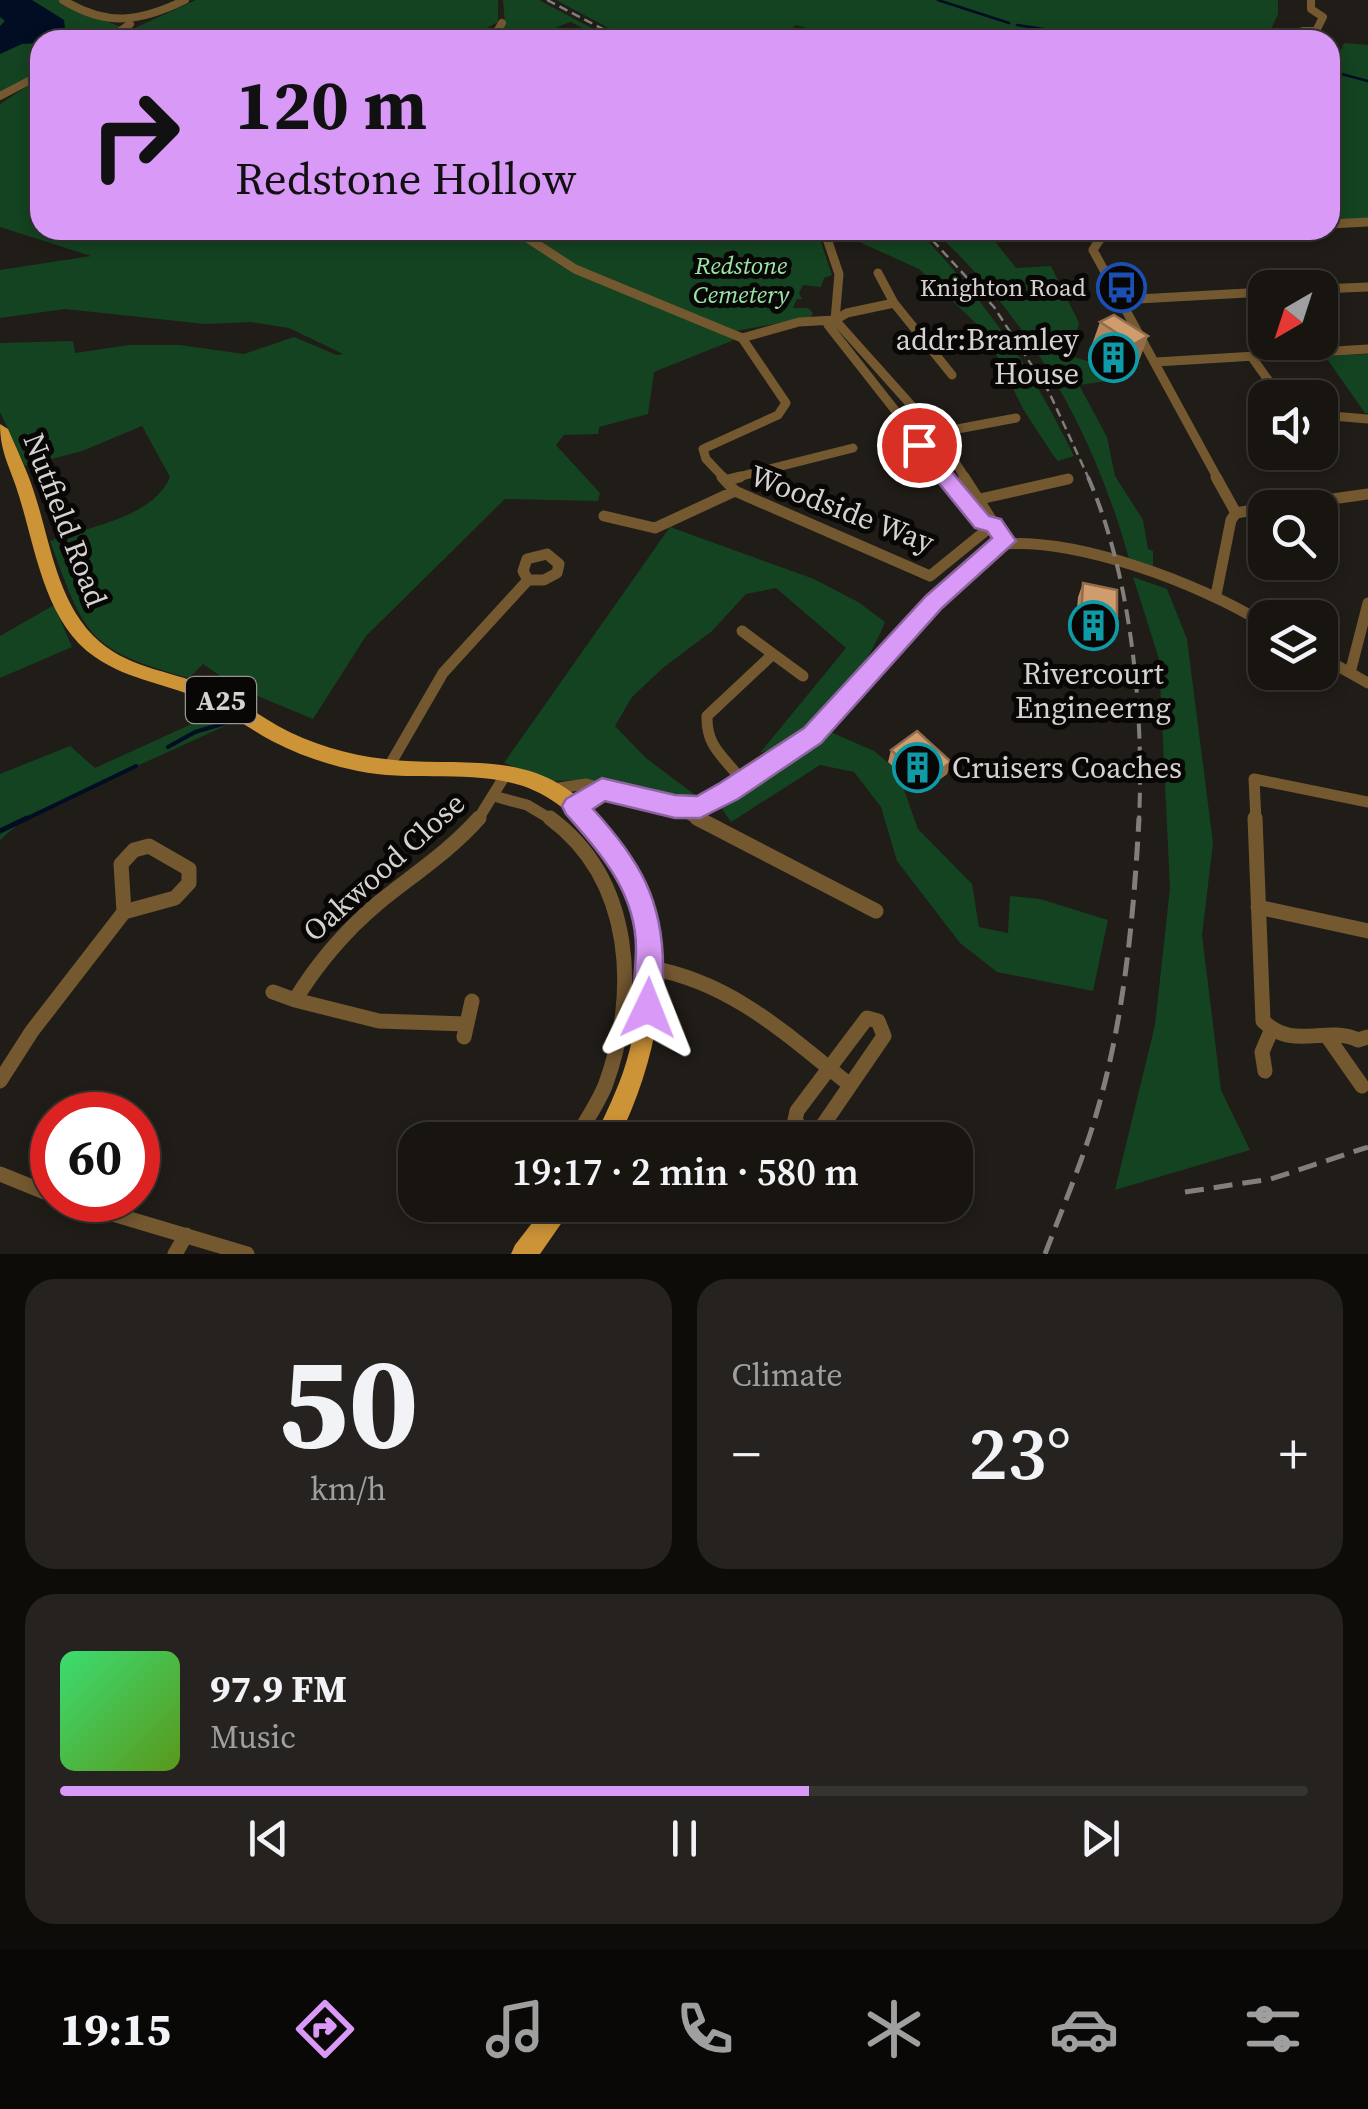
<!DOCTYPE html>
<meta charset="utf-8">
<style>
:root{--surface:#181511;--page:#25221f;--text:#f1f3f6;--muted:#9f9f9f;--line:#363431;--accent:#d99af7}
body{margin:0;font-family:"Source Serif 4",serif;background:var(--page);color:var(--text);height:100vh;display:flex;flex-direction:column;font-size:38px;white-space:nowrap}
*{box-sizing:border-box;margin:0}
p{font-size:32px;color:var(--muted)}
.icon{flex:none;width:55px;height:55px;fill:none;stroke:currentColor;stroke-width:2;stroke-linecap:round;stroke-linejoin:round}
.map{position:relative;height:1254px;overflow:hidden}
.panel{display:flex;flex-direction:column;gap:25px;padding:25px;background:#0d0c09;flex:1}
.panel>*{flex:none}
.banner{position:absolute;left:30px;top:30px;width:1310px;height:210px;border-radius:30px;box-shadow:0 5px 15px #0003,0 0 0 2px var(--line);background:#d99af7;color:#111;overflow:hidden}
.needle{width:65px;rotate:219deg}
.buttons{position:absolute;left:1248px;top:270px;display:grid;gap:20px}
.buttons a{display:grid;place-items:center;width:90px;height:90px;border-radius:20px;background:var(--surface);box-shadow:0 5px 15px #0003,0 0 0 2px var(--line);font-size:50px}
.speed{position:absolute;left:30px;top:1092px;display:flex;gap:20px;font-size:50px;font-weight:700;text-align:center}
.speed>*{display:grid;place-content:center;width:130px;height:130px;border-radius:50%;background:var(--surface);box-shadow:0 5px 15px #0003,0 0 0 2px var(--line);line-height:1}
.speed .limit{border:15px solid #d22;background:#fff;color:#111}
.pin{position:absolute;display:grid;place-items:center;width:85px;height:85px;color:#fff;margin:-42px;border:5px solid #fff;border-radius:50%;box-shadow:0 2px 10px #0007}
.me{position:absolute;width:110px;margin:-55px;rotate:2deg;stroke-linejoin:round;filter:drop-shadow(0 0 8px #0008)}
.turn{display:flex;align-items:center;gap:35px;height:210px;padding:0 40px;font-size:45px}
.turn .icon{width:130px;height:130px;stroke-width:2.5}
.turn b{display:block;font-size:70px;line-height:85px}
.big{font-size:75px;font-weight:600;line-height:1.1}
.panel .widget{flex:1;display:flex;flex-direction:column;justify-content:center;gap:15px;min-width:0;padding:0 35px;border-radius:30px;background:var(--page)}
.panel .dial{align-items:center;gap:0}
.dial b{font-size:130px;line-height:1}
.song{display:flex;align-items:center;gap:30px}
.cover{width:120px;height:120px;border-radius:15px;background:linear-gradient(135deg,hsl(140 70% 55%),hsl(90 70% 35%))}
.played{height:10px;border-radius:5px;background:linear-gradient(90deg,var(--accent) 60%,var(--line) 60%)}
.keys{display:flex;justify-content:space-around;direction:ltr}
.heat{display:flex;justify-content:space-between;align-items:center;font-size:55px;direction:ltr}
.panel .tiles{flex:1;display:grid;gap:25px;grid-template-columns:1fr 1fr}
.widget:last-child{grid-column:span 2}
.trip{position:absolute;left:398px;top:1122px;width:575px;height:100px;border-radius:30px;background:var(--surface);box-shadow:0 5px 15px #0003,0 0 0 2px var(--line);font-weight:600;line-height:100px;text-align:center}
.menu{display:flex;height:160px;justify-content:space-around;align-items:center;background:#0a0807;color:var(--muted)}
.menu .icon{width:70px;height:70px}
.menu .active{color:var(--accent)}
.menu b{font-size:45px;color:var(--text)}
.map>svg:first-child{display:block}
.green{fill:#144321}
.water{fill:#000d22}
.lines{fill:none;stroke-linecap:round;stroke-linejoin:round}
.stream-far2{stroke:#000d22;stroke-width:2.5}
.stream-far1{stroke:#000d22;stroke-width:4}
.stream{stroke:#000d22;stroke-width:5}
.street-far3{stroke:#745830;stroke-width:8}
.street-far2{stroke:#745830;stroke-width:9}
.street-far1{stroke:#745830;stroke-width:11}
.street{stroke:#745830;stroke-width:15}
.primary{fill:#cd9337;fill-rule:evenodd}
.rail-far2{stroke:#827f7b;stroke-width:2.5;stroke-dasharray:9 5;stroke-linecap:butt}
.rail-far1{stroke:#827f7b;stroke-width:4;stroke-dasharray:15 8;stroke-linecap:butt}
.rail{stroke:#827f7b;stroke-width:5;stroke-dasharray:19 10;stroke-linecap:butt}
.wall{fill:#b4865e}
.shaded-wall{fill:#926d4c}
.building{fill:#d19c6d;stroke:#926d4c;stroke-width:2.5}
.route{fill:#d99af7;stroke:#8d64a1;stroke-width:2.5}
.labels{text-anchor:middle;stroke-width:10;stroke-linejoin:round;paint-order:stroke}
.far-park-label{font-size:25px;font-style:italic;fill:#99e8a8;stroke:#080705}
.far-poi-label{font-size:25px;fill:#d5d2cf;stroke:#080705;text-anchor:end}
.shield{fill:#080705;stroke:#989592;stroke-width:2.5}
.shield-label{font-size:28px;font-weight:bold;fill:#d5d2cf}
.poi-label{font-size:30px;fill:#d5d2cf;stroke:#080705;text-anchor:end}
.street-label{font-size:30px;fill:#d5d2cf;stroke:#080705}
</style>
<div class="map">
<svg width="1368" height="1254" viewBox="0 0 1368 1254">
<rect width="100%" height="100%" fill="#201c17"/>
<!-- green -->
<path class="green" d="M0,0H58L123,28L106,40H40V74L0,94Z
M196,0H498V22L470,37L452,40H156L146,33L128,31Z
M503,0H539L614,40H605L571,22C558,25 543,36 531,36C521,37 508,37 498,37L505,24Z
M556,0H1278V14L1266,40H848L796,25L781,40H631Z
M1344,43L1368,45V218L1330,220V49L1341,50Z
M40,78V230H506L599,284L729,334L734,340L654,372L648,414L599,427L598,434L564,435L556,445L600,493L598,501L505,499L366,636L313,719L236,687L203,664L189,678C88,650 85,637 50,541C88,527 154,517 170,477L142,426L82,451L25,466L0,412V343L73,341L75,353L129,345H180L244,354L294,337L337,355L343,354L289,328L251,322L205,324L65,309L0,318V270L91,256L0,227V104Z
M521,230H817L832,275L824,278L821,287L803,285L799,293L802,299H797L793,308H808L813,313L811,317L736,331L572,263Z
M832,230H917C988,303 1029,365 1074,456L1058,461L1053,455L1023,409L986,333L919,269L844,235L837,236Z
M933,230H986L1016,268L1051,266L1079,323L1070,356L1118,370L1121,379L1079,385L1107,437L1115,476L1143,520L1148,549L1153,551V569L1131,566C1096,436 1033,322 933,230Z
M1368,354V413H1365L1325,356Z
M670,527L814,579L858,602L885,622C872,657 829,720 796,739C785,745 771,749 760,753L846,648L776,588L746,594L712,631L664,667L632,697L615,726L646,758L699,798L689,803L582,780L554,781L504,763Z
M1133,577L1167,589L1187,639L1213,843L1202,935L1221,1090L1250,1150L1115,1190L1155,1025L1170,888L1159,659Z
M54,605L72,647L0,678V636Z
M220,711L236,721L29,815L0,840V774L70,746L95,768Z
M826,730L874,751L897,770L918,829L972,884L979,927L1008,933L1010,896L1040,899L1108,920L1093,991L997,972L960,943L897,861L881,807L854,772L820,765L731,822L720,806Z"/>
<!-- water -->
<path class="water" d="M0,0H32L64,20L65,29L40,43L22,44L0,54V26L5,21L0,17Z"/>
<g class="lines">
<!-- stream-far2 -->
<path class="stream-far2" d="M938,0L1009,23
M1017,25L1114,40
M1330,71L1368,81"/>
<!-- stream-far1 -->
<path class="stream-far1" d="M168,747L195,732L229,722
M22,821L136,766"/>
<!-- stream -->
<path class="stream" d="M0,831L27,818"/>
<!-- street-far3 -->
<path class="street-far3" d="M63,0C107,27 140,22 185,0
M1303,31H1316L1323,17L1311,9V0
M558,32L569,40
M108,40L130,24
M492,40L502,23
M0,96L40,75"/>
<!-- street-far2 -->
<path class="street-far2" d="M1330,224L1368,222
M515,230L575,269L742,338L799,322L835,320L847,313L894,303L878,273
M824,230L839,274L835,320L828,325L909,428
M1035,230L1039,236
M1080,230L1100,239
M1194,230L1110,235L1100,239L1093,250L1218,479
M1320,289L1368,287
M1120,300L1265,292
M894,303L952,375
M835,320L936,433L966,479
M1251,356L1281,398
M1156,362L1368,349
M1320,415L1368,419
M936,433L1016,418
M919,445L948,479
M725,479L706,459L703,449L778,415L786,403L742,338
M730,479L853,448"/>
<!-- street-far1 -->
<path class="street-far1" d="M722,477L735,491
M946,477L988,526
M964,477L1005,541
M1216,477L1236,513
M728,480L740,477
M980,499L1068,479
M1269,508L1368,494
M1236,513L1265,508
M604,516L655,528L735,491L930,576L994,524
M547,554L559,564L557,573L544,580H528L523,571L527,559Z
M1216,595L1231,520L1236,513
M742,631L773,654L707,716C706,748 725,757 742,781
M773,654L803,676
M1320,656L1368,683
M1350,673L1368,603
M388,768L443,673L528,580
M552,789L586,784L675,807H700L729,791L812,736L934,602L994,545C1072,535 1199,583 1265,624
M497,797L527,805L554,821
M679,809L702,821
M477,821L506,774
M1256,821L1254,779L1368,802"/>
<!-- street -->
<path class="street" d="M550,818C634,880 639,995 605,1086C597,1105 585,1122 575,1140
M697,818L876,911
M1255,818L1263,1021C1293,1051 1326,1025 1358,1040L1368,1037
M149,846L189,869V883L175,898L124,912L121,864L134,850Z
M1258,907L1368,931
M651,968C733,983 787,1035 850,1085
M273,992L295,1000
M867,1018L878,1021L884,1036L823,1125L812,1134L801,1129L795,1120L797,1111Z
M466,1024L379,1021L295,1000C317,964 344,932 377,904C411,876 449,852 479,818
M1327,1036L1362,1086
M464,1037L472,1001
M1265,1071L1262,1052L1271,1031
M0,1081L32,1031L124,912
M0,1174L52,1195
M66,1200L247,1254
M175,1254L186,1235"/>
<!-- primary -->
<path class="primary" d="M0,424L8,429C17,450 27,470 34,492C51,543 57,605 100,642C131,669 176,672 212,688C235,698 256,713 278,726C311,744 348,755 385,759C436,766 487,756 536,773C569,785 596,810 617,838C685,929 664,1045 618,1140H594C605,1114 618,1090 626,1063C648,990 645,910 599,846C579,818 550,793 516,784C465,770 410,782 358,771C328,765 299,755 272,741C250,729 230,714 207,702C171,684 129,681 95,657C45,623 36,550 19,496C11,468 0,454 0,424Z
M546,1205H574L540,1254H511L515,1245Z"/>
<!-- rail-far2 -->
<path class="rail-far2" d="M547,0L624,40
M923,230L994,307L1049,392L1089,479"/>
<!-- rail-far1 -->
<path class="rail-far1" d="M1088,477C1132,578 1144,712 1139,821"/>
<!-- rail -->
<path class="rail" d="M1185,1192L1271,1179L1368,1147
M1045,1254C1064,1204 1086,1153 1100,1101C1125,1010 1134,912 1139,818"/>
</g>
<!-- wall -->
<path class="wall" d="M1100,322L1148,336L1138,363L1124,371L1090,350Z
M1083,583L1117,626L1111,639L1075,632L1078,597Z
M891,750L951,762L947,774L921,793L888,762Z"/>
<!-- shaded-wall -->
<path class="shaded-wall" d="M1148,336L1138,363L1124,371L1134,344Z
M951,762L947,774L921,793L925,781Z"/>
<!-- building -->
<path class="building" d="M1114,315L1148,336L1134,344L1100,322Z
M1083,583L1117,590V626L1081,619Z
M917,731L951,762L925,781L891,750Z"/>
<!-- route -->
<path class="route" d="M919,439L926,441L989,516L1001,519L1016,541L942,608L821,743L738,799L700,818H675L605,801L593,809C639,859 664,901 663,971C663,987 665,1003 659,1018L648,1022L638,1018C630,997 636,971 636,949C636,892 601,854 566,814L562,806L566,799L602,778L675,795L697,796L720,783L804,728L926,596L992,538L987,531L975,528L912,450L909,445Z"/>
<!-- icons -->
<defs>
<symbol id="bus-ring" viewBox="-11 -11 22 22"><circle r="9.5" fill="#080705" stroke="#1a4fb4" stroke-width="1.5"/><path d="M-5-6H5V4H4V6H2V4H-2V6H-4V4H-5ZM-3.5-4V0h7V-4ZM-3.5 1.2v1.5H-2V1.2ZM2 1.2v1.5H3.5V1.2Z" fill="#1a4fb4"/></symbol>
<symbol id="building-ring" viewBox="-11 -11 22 22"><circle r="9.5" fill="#080705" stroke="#0f9aa8" stroke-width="1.5"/><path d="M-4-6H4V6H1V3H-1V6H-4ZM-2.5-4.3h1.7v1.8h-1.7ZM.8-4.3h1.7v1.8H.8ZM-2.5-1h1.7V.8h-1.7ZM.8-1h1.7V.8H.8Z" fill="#0f9aa8"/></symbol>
</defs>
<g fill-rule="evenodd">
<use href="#bus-ring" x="1094" y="260" width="55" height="55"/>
<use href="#building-ring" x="1086" y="330" width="55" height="55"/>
<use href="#building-ring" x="1066" y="598" width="55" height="55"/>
<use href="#building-ring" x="890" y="740" width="55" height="55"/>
</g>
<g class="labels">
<!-- far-park labels -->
<g class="far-park-label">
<text x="741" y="274">Redstone<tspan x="741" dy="29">Cemetery</tspan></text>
</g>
<!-- far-poi labels -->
<g class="far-poi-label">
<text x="1086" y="296">Knighton Road</text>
</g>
<!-- shield labels -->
<rect class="shield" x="186" y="677" width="70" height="46" rx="8"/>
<g class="shield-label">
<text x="221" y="710">A25</text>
</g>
<!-- poi labels -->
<g class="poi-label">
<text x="1079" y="350">addr:Bramley<tspan x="1079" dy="34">House</tspan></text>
<text x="1093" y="684" text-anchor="middle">Rivercourt<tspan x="1093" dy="34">Engineerng</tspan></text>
<text x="952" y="778" text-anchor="start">Cruisers Coaches</text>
</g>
<!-- street labels -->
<g class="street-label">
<text transform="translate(842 509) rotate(21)" y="10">Woodside Way</text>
<text transform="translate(65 520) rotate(69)" y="10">Nutfield Road</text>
<text transform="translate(384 867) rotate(-42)" y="10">Oakwood Close</text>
</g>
</g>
</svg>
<div class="buttons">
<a><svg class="needle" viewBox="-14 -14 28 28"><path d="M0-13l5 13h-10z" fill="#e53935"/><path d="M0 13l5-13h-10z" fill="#9f9f9f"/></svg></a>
<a><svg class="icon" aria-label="sound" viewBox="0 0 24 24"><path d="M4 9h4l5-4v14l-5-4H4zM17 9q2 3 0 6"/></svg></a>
<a><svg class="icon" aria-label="search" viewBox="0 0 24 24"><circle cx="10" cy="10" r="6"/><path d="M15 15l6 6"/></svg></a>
<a><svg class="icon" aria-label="layers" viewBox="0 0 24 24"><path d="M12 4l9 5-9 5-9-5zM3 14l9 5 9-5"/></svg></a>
</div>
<div class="speed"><div class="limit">60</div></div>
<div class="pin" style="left:919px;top:445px;background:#d93025"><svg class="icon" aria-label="arrive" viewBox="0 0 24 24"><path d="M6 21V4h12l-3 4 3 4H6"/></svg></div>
<svg class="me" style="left:648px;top:1008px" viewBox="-20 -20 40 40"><path d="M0-17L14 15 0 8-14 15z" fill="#d99af7" stroke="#fff" stroke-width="4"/></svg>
<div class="trip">19:17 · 2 min · 580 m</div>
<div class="banner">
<div class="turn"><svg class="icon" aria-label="right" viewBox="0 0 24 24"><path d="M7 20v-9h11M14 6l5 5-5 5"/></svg><div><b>120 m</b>Redstone Hollow</div></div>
</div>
</div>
<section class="panel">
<div class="tiles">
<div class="widget dial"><b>50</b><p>km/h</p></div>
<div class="widget"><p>Climate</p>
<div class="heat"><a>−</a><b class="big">23°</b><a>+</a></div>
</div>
<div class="widget">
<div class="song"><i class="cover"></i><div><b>97.9 FM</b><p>Music</p></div></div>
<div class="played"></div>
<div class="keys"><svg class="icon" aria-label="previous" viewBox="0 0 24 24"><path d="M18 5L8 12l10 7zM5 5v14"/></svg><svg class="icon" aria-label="pause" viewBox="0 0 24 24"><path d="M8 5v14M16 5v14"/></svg><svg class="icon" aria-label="next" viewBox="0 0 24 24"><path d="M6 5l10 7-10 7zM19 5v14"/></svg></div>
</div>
</div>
</section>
<nav class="menu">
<b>19:15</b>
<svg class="icon active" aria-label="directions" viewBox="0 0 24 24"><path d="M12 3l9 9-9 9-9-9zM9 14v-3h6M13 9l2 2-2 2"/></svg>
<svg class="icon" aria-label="music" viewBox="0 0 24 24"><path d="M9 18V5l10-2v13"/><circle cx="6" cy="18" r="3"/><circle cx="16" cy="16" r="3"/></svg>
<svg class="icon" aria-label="phone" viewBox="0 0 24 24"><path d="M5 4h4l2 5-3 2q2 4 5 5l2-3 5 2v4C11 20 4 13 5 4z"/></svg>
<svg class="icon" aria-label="climate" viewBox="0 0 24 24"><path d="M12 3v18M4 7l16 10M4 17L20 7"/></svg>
<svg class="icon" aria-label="car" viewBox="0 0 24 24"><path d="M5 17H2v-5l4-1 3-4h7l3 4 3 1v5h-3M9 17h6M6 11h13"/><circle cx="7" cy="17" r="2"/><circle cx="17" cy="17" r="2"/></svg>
<svg class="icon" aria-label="filters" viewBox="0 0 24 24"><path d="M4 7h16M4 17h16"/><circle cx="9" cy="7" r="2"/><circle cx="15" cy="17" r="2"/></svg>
</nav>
